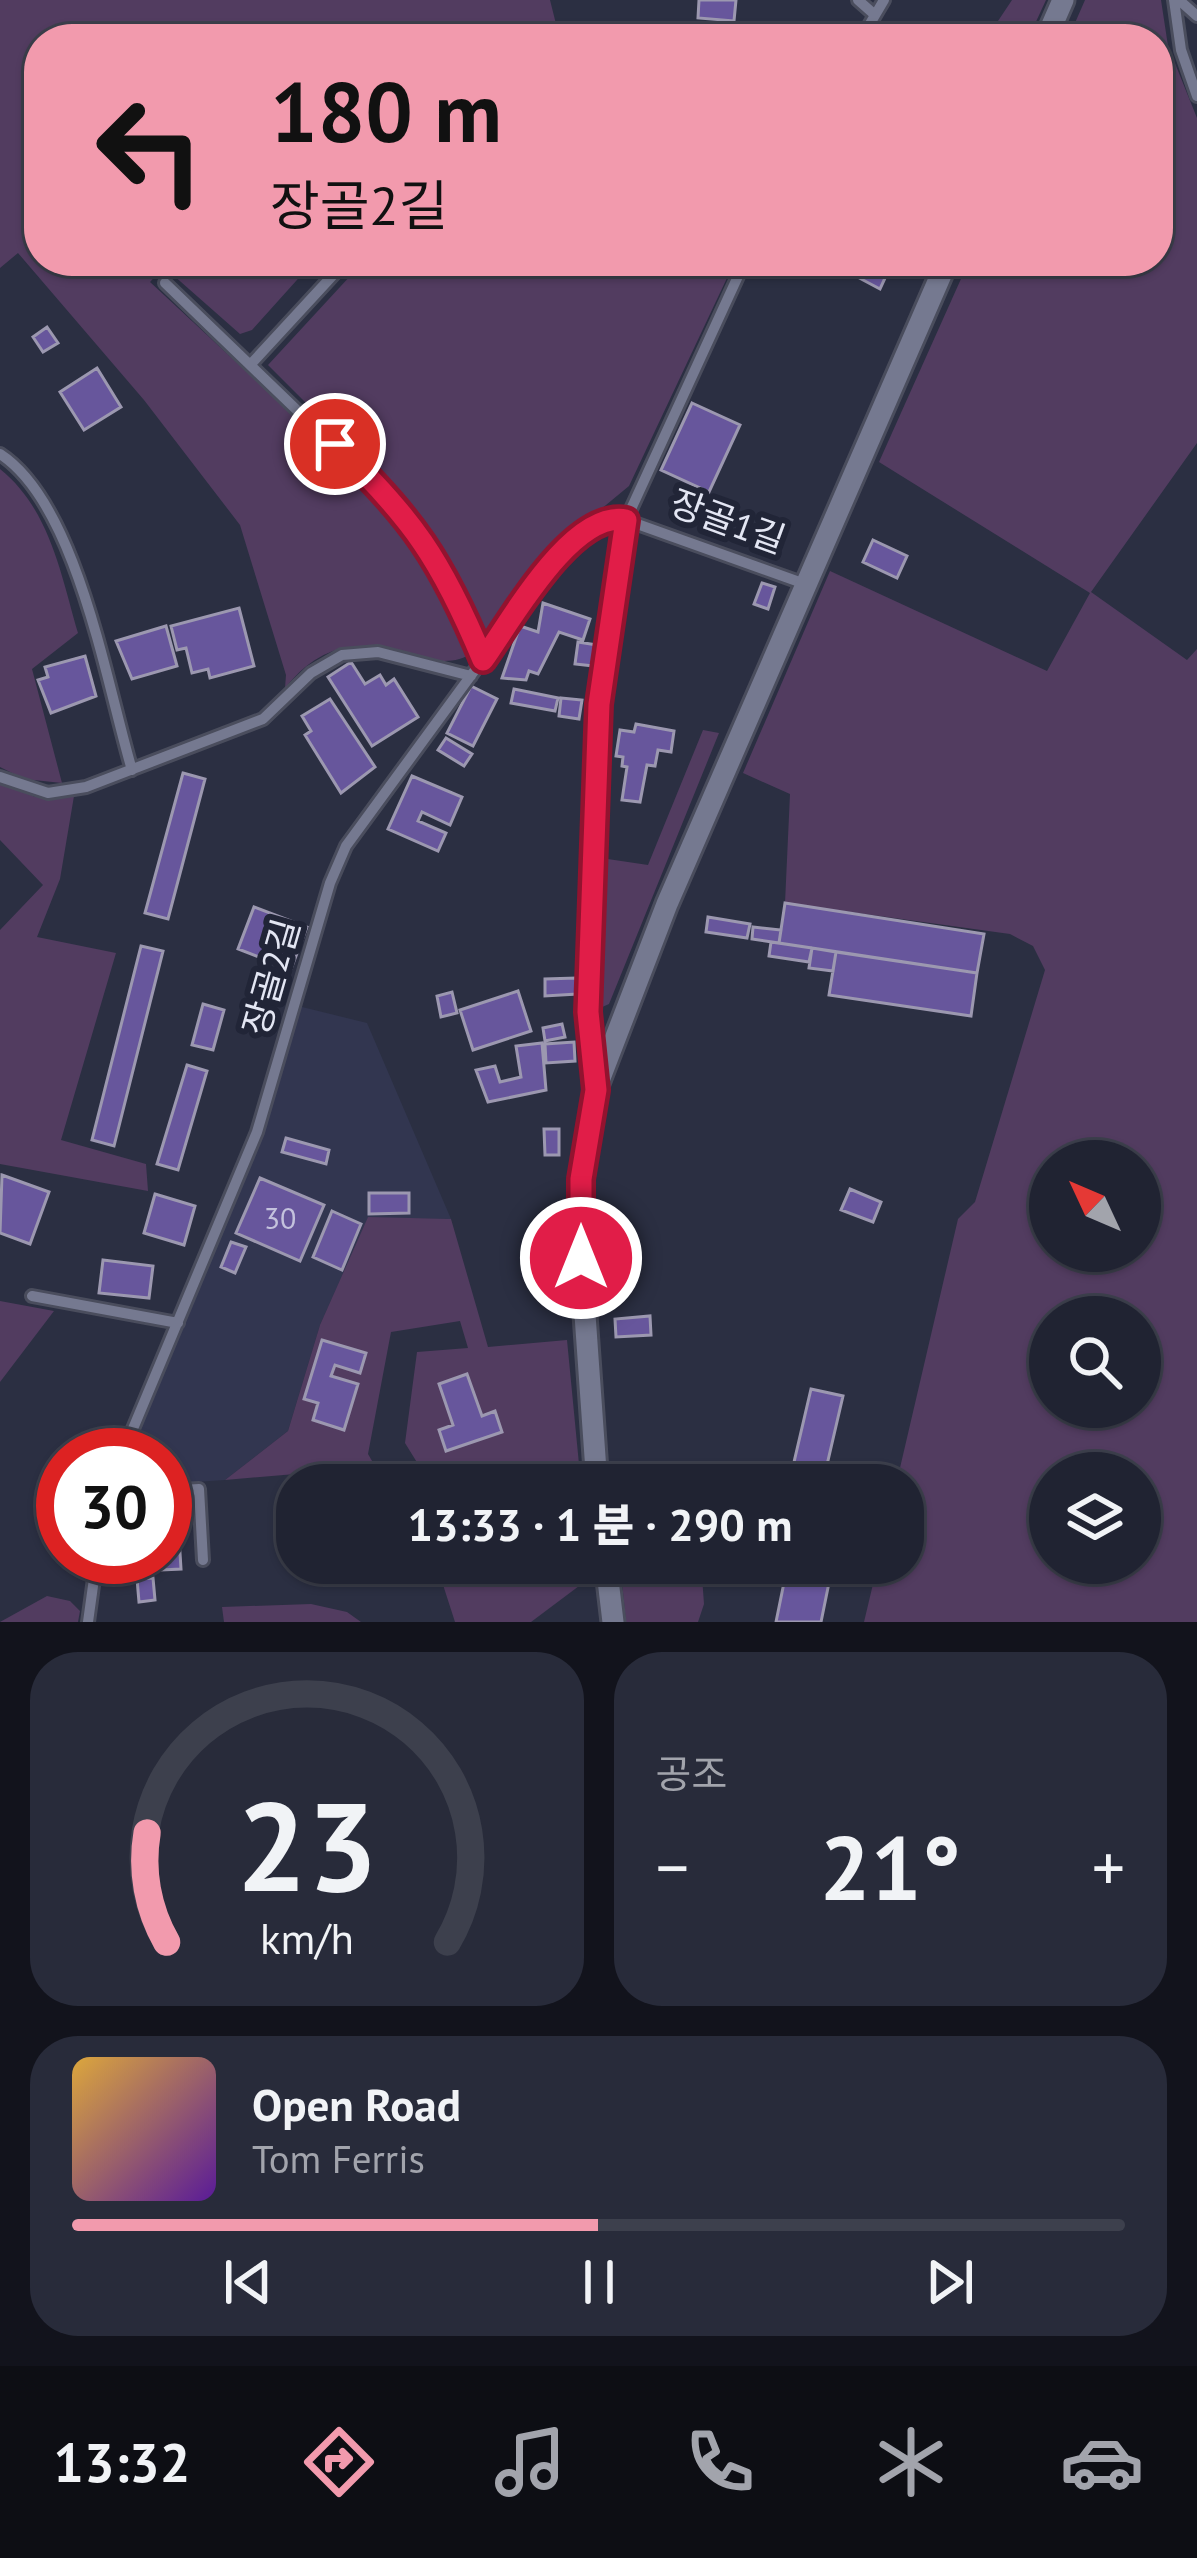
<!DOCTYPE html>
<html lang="ko">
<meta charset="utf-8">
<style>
:root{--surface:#202332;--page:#282b3a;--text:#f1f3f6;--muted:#a2a4ac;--line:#3d404d;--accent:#f29aad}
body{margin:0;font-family:"PT Sans","Noto Sans KR",sans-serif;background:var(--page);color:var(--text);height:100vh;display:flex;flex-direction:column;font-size:45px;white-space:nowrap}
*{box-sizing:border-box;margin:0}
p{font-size:39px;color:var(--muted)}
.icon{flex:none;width:66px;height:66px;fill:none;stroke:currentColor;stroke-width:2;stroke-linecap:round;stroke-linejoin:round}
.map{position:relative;height:1622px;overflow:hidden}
.sheet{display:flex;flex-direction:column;gap:30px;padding:30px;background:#12131c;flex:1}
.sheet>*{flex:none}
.banner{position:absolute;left:24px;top:24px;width:1149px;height:252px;border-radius:48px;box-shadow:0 3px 9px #0004,0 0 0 3px var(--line);background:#f29aad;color:#111;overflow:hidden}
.needle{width:78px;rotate:314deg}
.fabs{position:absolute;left:1029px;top:1140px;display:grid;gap:24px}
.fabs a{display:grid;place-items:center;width:132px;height:132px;border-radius:50%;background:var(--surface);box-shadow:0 3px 9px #0004,0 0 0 3px var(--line);font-size:60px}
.speed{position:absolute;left:36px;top:1428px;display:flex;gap:24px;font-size:60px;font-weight:700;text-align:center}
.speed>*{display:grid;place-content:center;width:156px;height:156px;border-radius:50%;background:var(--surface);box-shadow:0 3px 9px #0004,0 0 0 3px var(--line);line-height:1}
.speed .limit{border:18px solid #d22;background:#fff;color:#111}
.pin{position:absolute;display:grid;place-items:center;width:102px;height:102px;color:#fff;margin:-51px;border:6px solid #fff;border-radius:50%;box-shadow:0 3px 12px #0007}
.me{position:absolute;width:132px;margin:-66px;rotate:0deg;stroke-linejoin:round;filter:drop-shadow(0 0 9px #0008)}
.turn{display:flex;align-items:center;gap:42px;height:252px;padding:0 48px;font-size:54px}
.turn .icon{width:156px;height:156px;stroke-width:2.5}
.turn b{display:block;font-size:84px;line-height:102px}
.big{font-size:90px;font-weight:800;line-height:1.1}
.sheet .widget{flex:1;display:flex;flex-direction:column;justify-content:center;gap:18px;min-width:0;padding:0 42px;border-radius:48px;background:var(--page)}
.sheet .dial{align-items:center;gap:0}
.dial svg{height:312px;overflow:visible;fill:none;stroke:var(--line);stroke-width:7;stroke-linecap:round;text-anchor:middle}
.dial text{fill:var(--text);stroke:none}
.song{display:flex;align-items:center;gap:36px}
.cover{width:144px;height:144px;border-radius:18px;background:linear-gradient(135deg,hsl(40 70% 55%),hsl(270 70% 35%))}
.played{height:12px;border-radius:6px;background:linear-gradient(90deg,var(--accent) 50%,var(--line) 50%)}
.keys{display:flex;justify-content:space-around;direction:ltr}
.heat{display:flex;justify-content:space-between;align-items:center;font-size:66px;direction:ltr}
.sheet .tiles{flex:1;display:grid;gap:30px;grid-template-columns:1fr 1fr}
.widget:last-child{grid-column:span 2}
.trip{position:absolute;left:276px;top:1464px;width:648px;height:120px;border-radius:48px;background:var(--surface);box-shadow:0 3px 9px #0004,0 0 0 3px var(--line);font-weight:800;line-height:120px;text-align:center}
.menu{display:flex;height:192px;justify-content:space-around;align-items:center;background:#0d0e14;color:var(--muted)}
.menu .icon{width:84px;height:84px}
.menu .selected{color:var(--accent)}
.menu b{font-size:54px;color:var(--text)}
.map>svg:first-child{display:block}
.built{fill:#323650}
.green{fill:#523c60;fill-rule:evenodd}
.building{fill:#67569c;stroke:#9c98b0;stroke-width:3}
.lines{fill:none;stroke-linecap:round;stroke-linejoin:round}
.lane-casing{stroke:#4a4d5d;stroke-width:16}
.street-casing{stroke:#4a4d5d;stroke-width:27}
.lane{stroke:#757990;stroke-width:10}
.street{stroke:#757990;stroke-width:21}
.route-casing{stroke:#92132f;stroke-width:30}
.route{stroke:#e11d48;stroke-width:21}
.labels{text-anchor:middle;stroke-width:12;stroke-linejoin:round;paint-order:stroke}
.number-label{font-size:30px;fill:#c4c2dd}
.street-label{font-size:36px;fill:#e3e6f3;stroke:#212537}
</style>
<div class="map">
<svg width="1197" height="1622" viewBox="0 0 1197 1622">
<rect width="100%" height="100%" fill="#2b2f42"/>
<!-- built -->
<path class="built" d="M298,1006L367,1023L451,1219L368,1218L320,1325L288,1431L225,1480L165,1484V1455H130L264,1132Z"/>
<!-- green -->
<path class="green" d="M0,0H550L556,24L539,21L533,39H39V261H314L252,330L240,334L164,267L150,282L389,504L438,574L474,652C422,688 358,598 285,688L286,675L240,525L144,400L18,253L0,268Z
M1012,0H1046L1028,39H986Z
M1085,0H1161L1168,46L1197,118V443L1091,592L1187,660L1197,649V1622H864L878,1563H903V1485H896L958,1219L975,1202L1045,970L1033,946L1010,934L785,903L790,794L743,773L830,571L1047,671L1090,593L879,462L969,261H1158V39H1068ZM1050,1161H1140V1251H1050ZM1050,1317H1140V1407H1050ZM1050,1473H1140V1563H1050Z
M364,261H735L629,486L554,548L484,642L421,518L268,365Z
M0,469C50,509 61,575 78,633L32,669L62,783L24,779L0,767Z
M703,730L719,733L609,1004L600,1008L595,1000L601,858L648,865Z
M0,781L35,797L74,796L60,879L37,937L116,953L61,1140L146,1164L148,1191L0,1164V930L43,885L0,840Z
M368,1217L451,1219L488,1347L567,1340L581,1485H431L405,1443L417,1352L468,1348L460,1321L391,1332L368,1454L386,1485H340L331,1471L225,1480L288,1431L320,1325Z
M0,1301L54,1311L0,1382Z
M436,1563H590L591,1577L531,1622H455Z
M620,1563H701L704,1604L698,1622H626Z
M47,1596L70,1601L80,1611L78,1622H0Z
M311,1604L347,1612L361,1622H224L222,1607Z"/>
<!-- building -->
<path class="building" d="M699,0H736L734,21L698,18Z
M854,261L886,276L880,289L848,272Z
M47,327L58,343L43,352L33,337Z
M97,368L121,407L84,430L60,392Z
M692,403L740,425L709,492L661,470Z
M873,540L907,556L897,578L863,562Z
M762,583L775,587L768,609L754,604Z
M543,603L590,619L583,640L559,632L538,674L529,671L526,680L502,678L520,626L538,632Z
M239,608L254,666L210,678L208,669L192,673L186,648L177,650L171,626Z
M166,626L177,666L132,679L116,641Z
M578,642L597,645L594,666L575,664Z
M85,656L96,696L51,713L38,680L48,677L45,667Z
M351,662L365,684L380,675L386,685L394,679L418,717L372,746L328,677Z
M471,686L497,699L473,746L447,733Z
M514,689L558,698L555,711L511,703Z
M561,698L582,700L579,719L559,716Z
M330,699L375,767L341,793L305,735L311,731L302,716Z
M636,724L674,731L671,752L658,750L655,766L647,765L640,802L622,800L627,767L622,766L623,757L616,756L620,730L634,732Z
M446,738L472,754L464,766L438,750Z
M183,773L205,779L168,919L145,913Z
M412,776L462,797L450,825L422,812L418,821L446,833L438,851L388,829Z
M785,903L984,934L977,973L779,943Z
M254,907L307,927L291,969L238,949Z
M708,917L750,924L747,938L706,932Z
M753,927L781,930L779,943L752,939Z
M771,942L812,948L809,962L769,956Z
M141,946L163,951L114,1146L92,1140Z
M812,948L836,952L833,971L809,968Z
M836,952L977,973L971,1016L829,995Z
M576,978L577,994L545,996V979Z
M518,991L531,1031L473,1050L460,1010Z
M452,992L457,1013L441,1017L437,996Z
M203,1004L224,1010L213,1050L192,1045Z
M562,1024L565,1037L545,1041L543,1028Z
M574,1042L575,1061L546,1063L545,1044Z
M542,1043L546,1090L488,1102L476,1070L495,1066L500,1082L521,1077L516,1046Z
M187,1065L207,1071L178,1170L157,1164Z
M544,1129H559V1155H545Z
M286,1138L329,1150L326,1164L282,1152Z
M2,1175L49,1192L30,1244L0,1233Z
M260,1178L324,1205L300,1261L236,1233Z
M850,1189L881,1202L873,1222L841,1210Z
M369,1193H409V1213L369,1214Z
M155,1194L195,1206L184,1245L144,1233Z
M332,1211L361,1224L342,1270L313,1257Z
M231,1242L246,1247L235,1273L221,1267Z
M103,1260L153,1266L149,1298L99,1293Z
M650,1316L651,1335L616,1337L615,1319Z
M322,1340L366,1353L360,1373L335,1365L331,1376L358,1384L344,1430L313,1420L318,1403L304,1399Z
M467,1374L482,1416L495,1411L502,1432L446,1451L439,1430L453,1425L439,1384Z
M811,1389L843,1396L823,1482L791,1475Z
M178,1520L181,1569L140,1571V1557H165V1521Z
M788,1563H833L821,1622H776Z
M153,1578L155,1600L139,1602L137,1579Z"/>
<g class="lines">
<defs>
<path id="lane" d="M858,0L875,15
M1174,0L1181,50L1197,96
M1179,0L1197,16
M861,39L884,0
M165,283L412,521L447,576L483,660
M251,364L346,261
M0,454C77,504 106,682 132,770
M0,777L48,793L86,787L263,719L311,673L342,655L378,652L471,676
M594,1075L588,1012L599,704L626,520L805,584
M32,1296L178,1323
M122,1455L257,1132L330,883L346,846L557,558L600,521L626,520L745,261
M165,1491L199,1489L203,1560
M88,1622L97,1557"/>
<path id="street" d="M1046,39L1063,0
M597,1485L581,1258V1179L595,1091L667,904L947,261
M606,1563L613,1622"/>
</defs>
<!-- lane casing -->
<use href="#lane" class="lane-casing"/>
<!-- street casing -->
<use href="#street" class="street-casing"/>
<!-- lane -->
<use href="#lane" class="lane"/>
<!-- street -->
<use href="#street" class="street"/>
</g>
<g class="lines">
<defs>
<path id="route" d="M335,444C412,517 442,561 483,660C511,621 572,510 626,520L599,704L588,1012L596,1090L581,1179V1258"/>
</defs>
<!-- route casing -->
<use href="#route" class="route-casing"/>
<!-- route -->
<use href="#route" class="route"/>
</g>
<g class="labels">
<!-- number labels -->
<g class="number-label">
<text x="280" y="1229">30</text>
</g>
<!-- street labels -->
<g class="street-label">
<text transform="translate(728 521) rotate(20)" y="13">장골1길</text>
<text transform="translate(271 977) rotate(-74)" y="13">장골2길</text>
</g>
</g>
</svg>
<div class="fabs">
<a><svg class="needle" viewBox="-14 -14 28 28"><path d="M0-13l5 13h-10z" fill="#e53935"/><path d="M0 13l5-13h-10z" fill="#a2a4ac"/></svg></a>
<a><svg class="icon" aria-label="search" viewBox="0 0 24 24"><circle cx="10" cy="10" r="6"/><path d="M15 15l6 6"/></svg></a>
<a><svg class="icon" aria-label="layers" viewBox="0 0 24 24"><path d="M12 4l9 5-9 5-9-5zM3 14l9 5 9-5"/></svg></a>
</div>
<div class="speed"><div class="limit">30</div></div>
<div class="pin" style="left:335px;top:444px;background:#d93025"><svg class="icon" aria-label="arrive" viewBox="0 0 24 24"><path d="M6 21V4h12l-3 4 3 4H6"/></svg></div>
<svg class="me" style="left:581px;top:1258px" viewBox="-20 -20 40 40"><circle r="17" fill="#e11d48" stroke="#fff" stroke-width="3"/><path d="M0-11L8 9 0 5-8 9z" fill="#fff"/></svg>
<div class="trip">13:33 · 1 분 · 290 m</div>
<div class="banner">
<div class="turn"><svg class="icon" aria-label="left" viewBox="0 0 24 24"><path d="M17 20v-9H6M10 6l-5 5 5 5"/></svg><div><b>180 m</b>장골2길</div></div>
</div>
</div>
<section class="sheet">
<div class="tiles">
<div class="widget dial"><svg viewBox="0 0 100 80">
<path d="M14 69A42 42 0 1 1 86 69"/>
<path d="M14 69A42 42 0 0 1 9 41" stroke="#f29aad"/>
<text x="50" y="56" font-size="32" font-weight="700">23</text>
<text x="50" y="72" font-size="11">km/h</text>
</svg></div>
<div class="widget"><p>공조</p>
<div class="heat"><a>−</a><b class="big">21°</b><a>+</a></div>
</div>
<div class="widget">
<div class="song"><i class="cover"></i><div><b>Open Road</b><p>Tom Ferris</p></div></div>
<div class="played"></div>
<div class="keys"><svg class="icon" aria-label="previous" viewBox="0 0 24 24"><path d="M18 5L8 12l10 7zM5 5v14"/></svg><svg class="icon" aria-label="pause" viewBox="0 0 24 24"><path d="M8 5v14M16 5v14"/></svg><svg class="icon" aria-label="next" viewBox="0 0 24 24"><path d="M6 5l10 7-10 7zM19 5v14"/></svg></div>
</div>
</div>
</section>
<nav class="menu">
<b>13:32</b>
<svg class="icon selected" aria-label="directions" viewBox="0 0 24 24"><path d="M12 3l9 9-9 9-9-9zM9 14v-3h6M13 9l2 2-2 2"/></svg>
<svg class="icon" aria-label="music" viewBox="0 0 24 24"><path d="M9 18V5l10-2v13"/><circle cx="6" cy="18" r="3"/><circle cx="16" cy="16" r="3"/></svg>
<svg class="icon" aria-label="phone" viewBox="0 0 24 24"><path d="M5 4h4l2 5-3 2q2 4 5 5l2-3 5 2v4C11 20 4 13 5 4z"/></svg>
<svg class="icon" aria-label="climate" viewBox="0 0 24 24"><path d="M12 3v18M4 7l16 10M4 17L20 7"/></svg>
<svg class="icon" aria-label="car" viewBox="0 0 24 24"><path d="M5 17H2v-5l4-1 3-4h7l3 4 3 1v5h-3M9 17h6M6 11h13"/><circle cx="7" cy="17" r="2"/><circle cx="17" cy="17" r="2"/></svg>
</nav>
